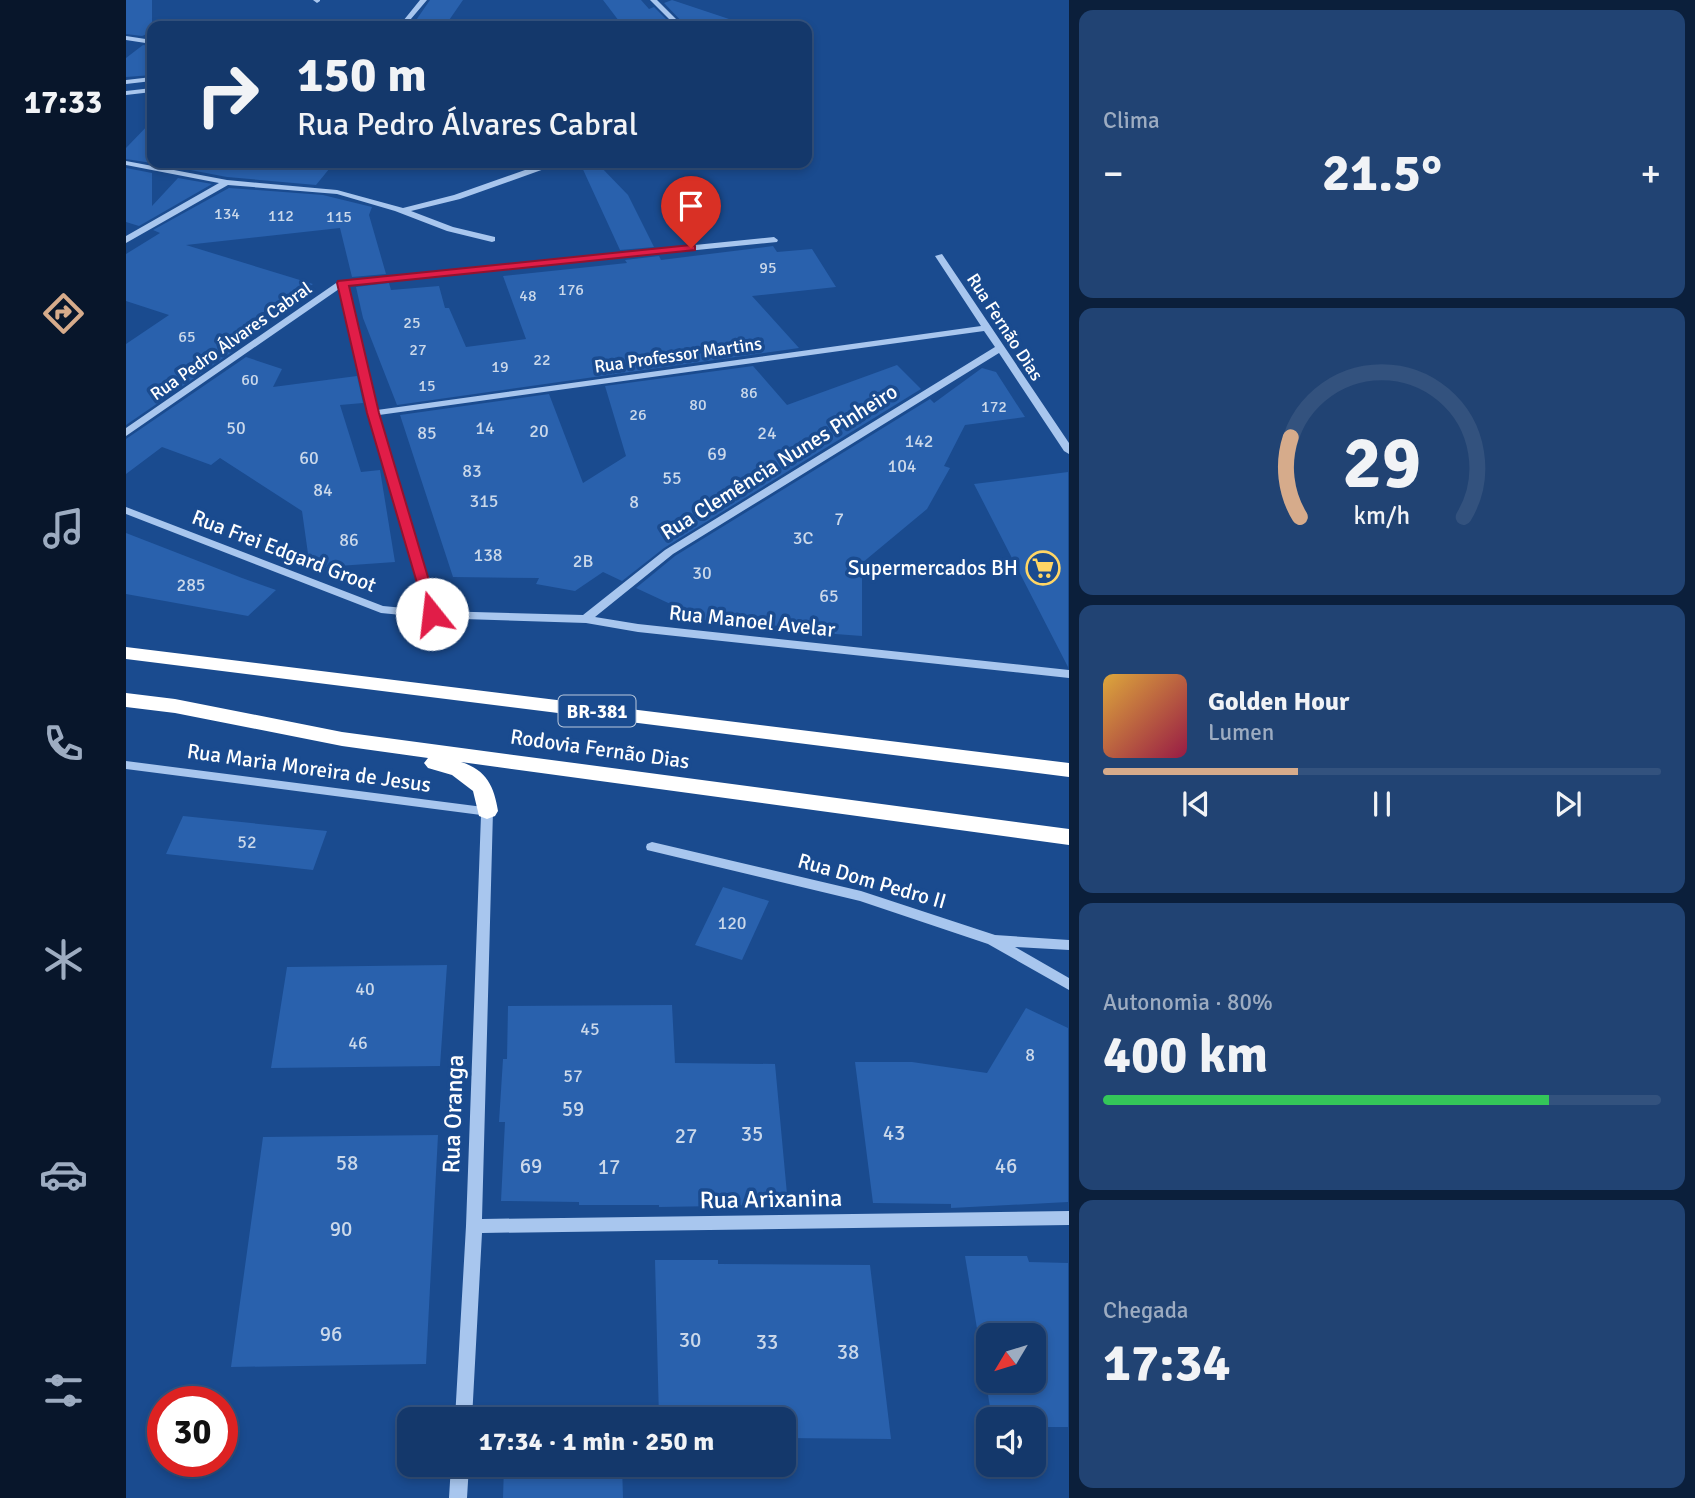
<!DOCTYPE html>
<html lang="pt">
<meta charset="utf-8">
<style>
:root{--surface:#14386b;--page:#214373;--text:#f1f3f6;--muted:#9dacc1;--line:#33527e;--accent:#d6ab8b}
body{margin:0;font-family:Signika,sans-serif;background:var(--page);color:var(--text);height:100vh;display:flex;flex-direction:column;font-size:26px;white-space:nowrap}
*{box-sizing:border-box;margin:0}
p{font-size:23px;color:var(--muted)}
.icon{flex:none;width:38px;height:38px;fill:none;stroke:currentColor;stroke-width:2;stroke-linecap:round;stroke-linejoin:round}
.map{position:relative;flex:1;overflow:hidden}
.side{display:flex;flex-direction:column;gap:10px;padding:10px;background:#0b1f3b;width:626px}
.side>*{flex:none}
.guide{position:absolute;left:21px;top:21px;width:665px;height:147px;border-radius:14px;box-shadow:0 4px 10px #0003,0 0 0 2px var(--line);background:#14386b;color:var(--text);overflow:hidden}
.needle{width:46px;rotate:232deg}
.buttons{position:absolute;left:850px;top:1323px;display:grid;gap:14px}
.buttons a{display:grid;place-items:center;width:70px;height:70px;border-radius:14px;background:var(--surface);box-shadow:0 4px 10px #0003,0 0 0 2px var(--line);font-size:35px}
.speed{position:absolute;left:21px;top:1386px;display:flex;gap:14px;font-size:35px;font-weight:700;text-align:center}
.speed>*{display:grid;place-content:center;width:91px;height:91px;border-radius:50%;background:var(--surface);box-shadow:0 4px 10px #0003,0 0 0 2px var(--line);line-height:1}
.speed .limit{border:10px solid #d22;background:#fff;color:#111}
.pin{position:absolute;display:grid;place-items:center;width:60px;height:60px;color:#fff;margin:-72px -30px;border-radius:50% 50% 50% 0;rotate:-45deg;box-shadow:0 0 7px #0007}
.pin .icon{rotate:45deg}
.me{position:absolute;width:77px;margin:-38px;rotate:344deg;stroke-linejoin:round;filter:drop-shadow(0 0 5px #0008)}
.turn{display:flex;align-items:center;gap:24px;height:147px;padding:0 35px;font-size:32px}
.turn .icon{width:91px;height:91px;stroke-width:2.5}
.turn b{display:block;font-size:49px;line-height:60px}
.big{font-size:52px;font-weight:700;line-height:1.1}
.side .tile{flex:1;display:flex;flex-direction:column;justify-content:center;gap:10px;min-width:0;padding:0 24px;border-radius:14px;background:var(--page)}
.side .dial{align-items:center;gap:0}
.dial svg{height:182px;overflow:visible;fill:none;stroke:var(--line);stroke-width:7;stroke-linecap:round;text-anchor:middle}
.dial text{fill:var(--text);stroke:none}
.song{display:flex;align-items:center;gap:21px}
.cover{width:84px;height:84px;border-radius:10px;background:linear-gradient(135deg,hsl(40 70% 55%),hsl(340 70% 35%))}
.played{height:7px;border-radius:4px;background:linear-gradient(90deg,var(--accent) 35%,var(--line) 35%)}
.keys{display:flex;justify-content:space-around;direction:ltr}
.heat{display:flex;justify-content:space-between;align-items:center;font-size:38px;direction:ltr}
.charge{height:10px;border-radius:5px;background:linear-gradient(90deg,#34c759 80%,var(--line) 0)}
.trip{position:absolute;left:271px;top:1407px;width:399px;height:70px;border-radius:14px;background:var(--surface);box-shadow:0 4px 10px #0003,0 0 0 2px var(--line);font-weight:700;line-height:70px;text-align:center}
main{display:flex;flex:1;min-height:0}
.tab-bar{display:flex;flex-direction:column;width:126px;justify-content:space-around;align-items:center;background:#08162b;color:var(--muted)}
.tab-bar .icon{width:49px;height:49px}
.tab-bar .current{color:var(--accent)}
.tab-bar b{font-size:32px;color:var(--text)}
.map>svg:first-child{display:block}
.building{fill:#2961ad;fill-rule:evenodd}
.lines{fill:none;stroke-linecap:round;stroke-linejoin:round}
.minor{fill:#a8c6ee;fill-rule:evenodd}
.highway{fill:#fff;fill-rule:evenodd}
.route{fill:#e11d48;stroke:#92132f;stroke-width:2}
.labels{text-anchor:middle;stroke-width:7;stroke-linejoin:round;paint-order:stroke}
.far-number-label{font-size:16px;fill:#cad8ea}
.far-street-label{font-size:18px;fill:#fff;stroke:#1a4b8f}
.number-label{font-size:18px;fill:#cad8ea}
.shield{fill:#1a4b8f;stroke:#bac9dd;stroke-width:2}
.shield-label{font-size:19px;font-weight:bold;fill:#fff}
.street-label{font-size:21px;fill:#fff;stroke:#1a4b8f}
.poi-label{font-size:21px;fill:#fff;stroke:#1a4b8f;text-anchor:end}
.near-number-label{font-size:21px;fill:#cad8ea}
.near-street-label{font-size:24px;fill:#fff;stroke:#1a4b8f}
</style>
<main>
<nav class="tab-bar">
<b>17:33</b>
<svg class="icon current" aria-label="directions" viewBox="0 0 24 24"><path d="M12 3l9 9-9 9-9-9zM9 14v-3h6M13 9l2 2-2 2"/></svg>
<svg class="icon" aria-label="music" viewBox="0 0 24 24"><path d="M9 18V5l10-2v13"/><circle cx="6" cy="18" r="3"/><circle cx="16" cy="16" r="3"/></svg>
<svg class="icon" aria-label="phone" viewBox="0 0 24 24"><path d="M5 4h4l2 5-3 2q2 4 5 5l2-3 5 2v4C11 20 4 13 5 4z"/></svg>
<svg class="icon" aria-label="climate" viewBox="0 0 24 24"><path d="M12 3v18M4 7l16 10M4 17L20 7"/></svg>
<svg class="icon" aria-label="car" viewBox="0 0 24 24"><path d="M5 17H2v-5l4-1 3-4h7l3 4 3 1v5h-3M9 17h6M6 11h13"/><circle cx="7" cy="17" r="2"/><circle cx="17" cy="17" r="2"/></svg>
<svg class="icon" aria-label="filters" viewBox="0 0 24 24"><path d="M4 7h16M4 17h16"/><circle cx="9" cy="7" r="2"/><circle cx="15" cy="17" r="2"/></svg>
</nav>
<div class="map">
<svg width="943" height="1498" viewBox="0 0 943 1498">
<rect width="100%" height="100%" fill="#1a4b8f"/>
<!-- building -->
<path class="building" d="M0,0H26V32L16,36L0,34Z
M304,0H337L319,26H286Z
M477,0H515L523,9L528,7L547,26H484L493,21Z
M546,0L615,23L614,26H560L538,3Z
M17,45L26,46V75L0,77V58Z
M26,121V163L0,159V148Z
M65,163H208L190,185L101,177L59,169Z
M454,163H471L502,195L528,247L494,250Z
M0,168L26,173V206L52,178L86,184L13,226L0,222Z
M103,188L197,195L246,207L243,215L260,274L226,277L214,228L60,245L187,284L96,349L106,352L0,425V344L43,315L0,301V254L34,233L27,230Z
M647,246L651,252L686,249L710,287L626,296L673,348L271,405L237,318L230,287L263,283L265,290L313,286L319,308H323L340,347L400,339L377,276L501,263L499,260L533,256L535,260Z
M120,357L156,369L147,387L231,376L237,403L214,405L235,472L254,470L269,562L184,568L176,511L94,458L85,465L36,447L0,474V439Z
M771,365L795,389L538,548L496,581L477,572L449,591L410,584L413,578L327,577L274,415L423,394L457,483L500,456L479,386L627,366L661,405Z
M856,368L870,372L899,417L839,425L818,466L824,468L801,509L736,563V636L669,631V627L581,621L510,588L549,556L804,399L808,403Z
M942,472V667L848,484Z
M0,533L116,578L150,590L122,616L0,594Z
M57,816L201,831L187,870L40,854Z
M597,887L643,901L616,960L569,945Z
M321,965L314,1066L145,1068L161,967Z
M546,1005L549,1063L649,1064L662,1205L533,1207V1205H453V1202L375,1201L379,1122H373L377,1059H381L382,1006Z
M900,1008L942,1028V1202L825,1208V1204L747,1203L729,1062H786L861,1073Z
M312,1135L300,1364L105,1367L137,1137Z
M839,1256H901L903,1262L942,1263V1427H908V1419H866ZM863,1335H908V1381H863Z
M529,1260H592V1264L744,1265L765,1439L658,1438V1419H533Z
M496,1465L497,1498H377L378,1466Z"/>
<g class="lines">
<!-- minor -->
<path class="minor" d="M187,0H194V1L191,3Z
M294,0H301L279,26H273Z
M524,0H531L557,26H550Z
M0,36L26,40V44L0,40Z
M26,77V81L0,84V80Z
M26,88V92L0,95V91Z
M0,161L101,180L211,190L277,208L328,195L416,164L441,163L421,168L334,199L285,211L327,227L369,237V241L366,242L321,231L269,211L211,194L102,185L0,243V236L93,183L0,165Z
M648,237L652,240L651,242L221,285L251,410L855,326L809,256L816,254L943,443V454L938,451L873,353L547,554L469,617L512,624L943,670V678L512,632L460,623L306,618L255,613L0,514V507L257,606L299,610L242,413L213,289L0,436V428L213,281ZM858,331L869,347L539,550L457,615L311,611L253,415Z
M0,761L365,808L367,811L356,1219L943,1211V1225L356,1233L346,1419H329L340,1226L355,815L0,769Z
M526,842L735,891L869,935L943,940V950L889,947L943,978V990L862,944L734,901L521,850L520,847L521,844Z
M325,1465H343L341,1498H323Z"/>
<!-- highway -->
<path class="highway" d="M0,647L943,763V777L0,659Z
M0,693L49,699L216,732L943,829V845L335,762C361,770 368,787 372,811L369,816L361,819L353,816L347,791L326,775L302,768L298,763L302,758L216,746L49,713L0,707Z"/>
</g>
<!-- route -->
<path class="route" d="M565,245L569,246V250L223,286L253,413L313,614L306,618L301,617L241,413L211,283L212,281Z"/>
<!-- icons -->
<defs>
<symbol id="supermarket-ring" viewBox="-11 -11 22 22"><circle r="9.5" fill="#1a4b8f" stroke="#ffd665" stroke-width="1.5"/><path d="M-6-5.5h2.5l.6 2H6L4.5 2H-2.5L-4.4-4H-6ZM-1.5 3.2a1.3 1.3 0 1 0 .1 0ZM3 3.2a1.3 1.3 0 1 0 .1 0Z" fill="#ffd665"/></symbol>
</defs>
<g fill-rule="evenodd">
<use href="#supermarket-ring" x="898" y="549" width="38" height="38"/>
</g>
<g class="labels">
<!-- far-number labels -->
<g class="far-number-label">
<text x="101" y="219">134</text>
<text x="155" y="221">112</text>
<text x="213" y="222">115</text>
<text x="642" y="273">95</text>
<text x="445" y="295">176</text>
<text x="402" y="301">48</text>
<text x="286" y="328">25</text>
<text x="61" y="342">65</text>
<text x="292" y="355">27</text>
<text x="416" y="365">22</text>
<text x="374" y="372">19</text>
<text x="124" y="385">60</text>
<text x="301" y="391">15</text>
<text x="623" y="398">86</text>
<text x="572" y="410">80</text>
<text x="868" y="412">172</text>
<text x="512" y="420">26</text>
</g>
<!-- far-street labels -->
<g class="far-street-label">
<text transform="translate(879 327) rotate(57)" y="6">Rua Fernão Dias</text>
<text transform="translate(105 341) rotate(-35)" y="6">Rua Pedro Álvares Cabral</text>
<text transform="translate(552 355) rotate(-8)" y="6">Rua Professor Martins</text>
</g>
<!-- number labels -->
<g class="number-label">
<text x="110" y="434">50</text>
<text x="359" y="434">14</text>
<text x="413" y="437">20</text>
<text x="301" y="439">85</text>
<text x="641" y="439">24</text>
<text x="793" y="447">142</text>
<text x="591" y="460">69</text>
<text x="183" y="464">60</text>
<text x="776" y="472">104</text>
<text x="346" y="477">83</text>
<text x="546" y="484">55</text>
<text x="197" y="496">84</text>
<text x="358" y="507">315</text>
<text x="508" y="508">8</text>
<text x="713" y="525">7</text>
<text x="677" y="544">3C</text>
<text x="223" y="546">86</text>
<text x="362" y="561">138</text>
<text x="457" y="567">2B</text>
<text x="576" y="579">30</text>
<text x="65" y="591">285</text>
<text x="703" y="602">65</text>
<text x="121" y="848">52</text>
<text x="606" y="929">120</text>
<text x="239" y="995">40</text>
<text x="464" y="1035">45</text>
<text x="232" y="1049">46</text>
<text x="904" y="1061">8</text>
<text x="447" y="1082">57</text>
</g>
<!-- shield labels -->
<rect class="shield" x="432.5" y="695.5" width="77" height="31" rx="5"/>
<g class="shield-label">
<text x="471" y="718">BR-381</text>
</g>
<!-- street labels -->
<g class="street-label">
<text transform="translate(653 462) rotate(-32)" y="7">Rua Clemência Nunes Pinheiro</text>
<text transform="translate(158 551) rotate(21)" y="7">Rua Frei Edgard Groot</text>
<text transform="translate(626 621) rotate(6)" y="7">Rua Manoel Avelar</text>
<text transform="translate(474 749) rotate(8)" y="7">Rodovia Fernão Dias</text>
<text transform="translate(183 768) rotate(8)" y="7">Rua Maria Moreira de Jesus</text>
<text transform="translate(746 881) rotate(16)" y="7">Rua Dom Pedro II</text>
</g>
<!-- poi labels -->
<g class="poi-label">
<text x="892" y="575">Supermercados BH</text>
</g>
<!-- near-number labels -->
<g class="near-number-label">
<text x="447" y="1116">59</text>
<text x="768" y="1140">43</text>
<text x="626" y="1141">35</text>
<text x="560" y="1143">27</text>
<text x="221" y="1170">58</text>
<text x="405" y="1173">69</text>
<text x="880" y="1173">46</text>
<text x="483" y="1174">17</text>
<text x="215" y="1236">90</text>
<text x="205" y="1341">96</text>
<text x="564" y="1347">30</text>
<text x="641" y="1349">33</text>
<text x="722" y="1359">38</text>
</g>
<!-- near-street labels -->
<g class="near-street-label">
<text transform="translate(327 1114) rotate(-88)" y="8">Rua Oranga</text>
<text transform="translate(645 1199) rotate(-1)" y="8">Rua Arixanina</text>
</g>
</g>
</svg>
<div class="buttons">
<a><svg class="needle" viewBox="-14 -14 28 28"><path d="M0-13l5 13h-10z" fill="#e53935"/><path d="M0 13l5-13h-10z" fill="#9dacc1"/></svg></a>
<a><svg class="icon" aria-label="sound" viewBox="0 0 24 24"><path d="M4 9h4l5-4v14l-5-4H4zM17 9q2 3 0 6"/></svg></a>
</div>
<div class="speed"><div class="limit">30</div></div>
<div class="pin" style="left:565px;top:248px;background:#d93025"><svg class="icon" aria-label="arrive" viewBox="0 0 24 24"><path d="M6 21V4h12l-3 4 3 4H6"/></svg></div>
<svg class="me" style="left:306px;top:614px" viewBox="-20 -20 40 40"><circle r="19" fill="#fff"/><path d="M0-13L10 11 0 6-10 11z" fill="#e11d48"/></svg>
<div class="trip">17:34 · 1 min · 250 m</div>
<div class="guide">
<div class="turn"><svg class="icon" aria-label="right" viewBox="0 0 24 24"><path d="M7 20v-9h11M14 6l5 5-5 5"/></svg><div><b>150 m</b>Rua Pedro Álvares Cabral</div></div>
</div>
</div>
<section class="side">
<div class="tile"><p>Clima</p>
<div class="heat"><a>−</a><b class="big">21.5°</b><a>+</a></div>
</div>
<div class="tile dial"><svg viewBox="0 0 100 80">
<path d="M14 69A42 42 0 1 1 86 69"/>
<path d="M14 69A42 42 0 0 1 10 34" stroke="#d6ab8b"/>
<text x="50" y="56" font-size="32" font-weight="700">29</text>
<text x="50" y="72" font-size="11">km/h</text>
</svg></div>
<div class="tile">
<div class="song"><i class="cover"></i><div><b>Golden Hour</b><p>Lumen</p></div></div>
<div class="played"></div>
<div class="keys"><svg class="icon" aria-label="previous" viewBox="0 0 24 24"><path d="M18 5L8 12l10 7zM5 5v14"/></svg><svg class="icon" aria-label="pause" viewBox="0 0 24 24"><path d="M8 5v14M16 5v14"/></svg><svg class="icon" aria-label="next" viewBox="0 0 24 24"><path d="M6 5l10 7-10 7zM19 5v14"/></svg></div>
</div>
<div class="tile"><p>Autonomia · 80%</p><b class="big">400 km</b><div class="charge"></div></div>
<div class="tile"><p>Chegada</p><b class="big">17:34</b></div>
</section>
</main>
